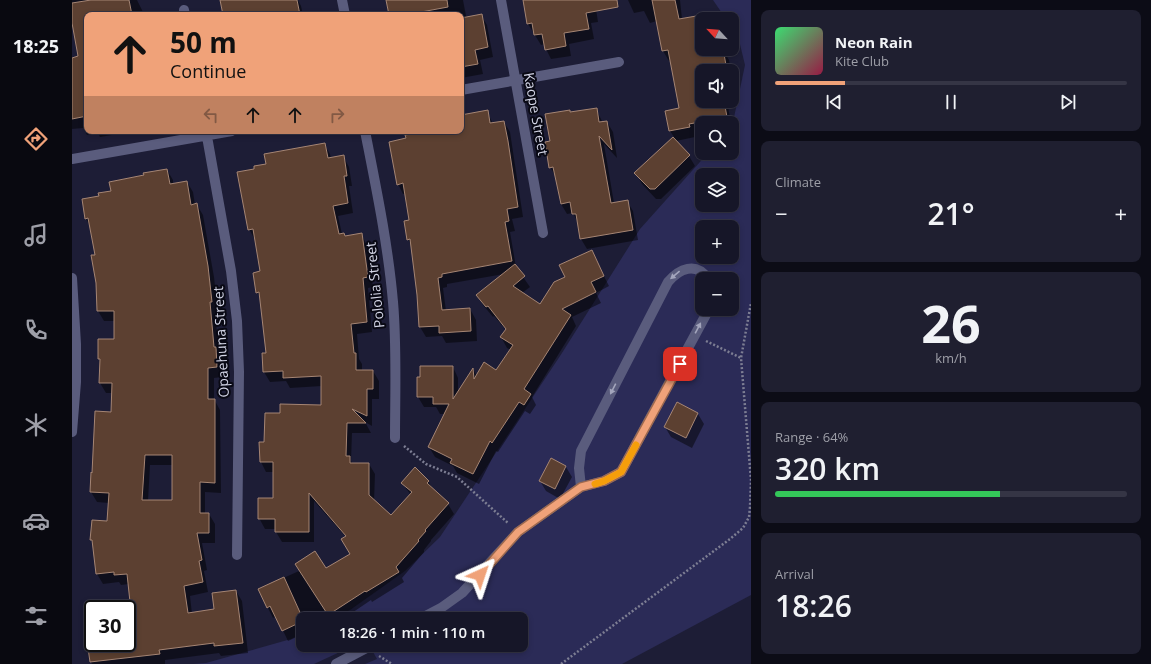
<!DOCTYPE html>
<meta charset="utf-8">
<style>
:root{--surface:#161628;--page:#1f1f30;--text:#f1f3f6;--muted:#9e9fa8;--line:#353545;--accent:#f0a279}
body{margin:0;font-family:"Open Sans",sans-serif;background:var(--page);color:var(--text);height:100vh;display:flex;flex-direction:column;font-size:15px;white-space:nowrap}
*{box-sizing:border-box;margin:0}
p{font-size:13px;color:var(--muted)}
.icon{flex:none;width:22px;height:22px;fill:none;stroke:currentColor;stroke-width:2;stroke-linecap:round;stroke-linejoin:round}
.map{position:relative;flex:1;overflow:hidden}
.panel{display:flex;flex-direction:column;gap:10px;padding:10px;background:#0c0c16;width:400px}
.panel>*{flex:none}
.guide{position:absolute;left:12px;top:12px;width:380px;height:122px;border-radius:8px;box-shadow:0 2px 6px #0003,0 0 0 1px var(--line);background:#f0a279;color:#111;overflow:hidden}
.needle{width:26px;rotate:296deg}
.controls{position:absolute;left:623px;top:12px;display:grid;gap:8px}
.controls a{display:grid;place-items:center;width:44px;height:44px;border-radius:8px;background:var(--surface);box-shadow:0 2px 6px #0003,0 0 0 1px var(--line);font-size:20px}
.speed{position:absolute;left:12px;top:600px;display:flex;gap:8px;font-size:20px;font-weight:700;text-align:center}
.speed>*{display:grid;place-content:center;width:52px;height:52px;border-radius:50%;background:var(--surface);box-shadow:0 2px 6px #0003,0 0 0 1px var(--line);line-height:1}
.speed .limit{border:2px solid #111;border-radius:6px;background:#fff;color:#111}
.pin{position:absolute;display:grid;place-items:center;width:34px;height:34px;color:#fff;margin:-17px;border-radius:8px;box-shadow:0 2px 6px #0006}
.me{position:absolute;width:44px;margin:-22px;rotate:42deg;stroke-linejoin:round;filter:drop-shadow(0 0 3px #0008)}
.turn{display:flex;align-items:center;gap:14px;height:84px;padding:0 20px;font-size:18px}
.turn .icon{width:52px;height:52px;stroke-width:2.5}
.turn b{display:block;font-size:28px;line-height:34px}
.lanes{display:flex;align-items:center;height:38px;padding:0 20px;background:#0003;justify-content:center;gap:20px;direction:ltr}
.lanes .off{opacity:.35}
.big{font-size:30px;font-weight:600;line-height:1.1}
.panel .tile{flex:1;display:flex;flex-direction:column;justify-content:center;gap:6px;min-width:0;padding:0 14px;border-radius:8px;background:var(--page)}
.panel .dial{align-items:center;gap:0}
.dial b{font-size:52px;line-height:1}
.song{display:flex;align-items:center;gap:12px}
.cover{width:48px;height:48px;border-radius:6px;background:linear-gradient(135deg,hsl(140 70% 55%),hsl(340 70% 35%))}
.played{height:4px;border-radius:2px;background:linear-gradient(90deg,var(--accent) 20%,var(--line) 20%)}
.keys{display:flex;justify-content:space-around;direction:ltr}
.heat{display:flex;justify-content:space-between;align-items:center;font-size:22px;direction:ltr}
.charge{height:6px;border-radius:3px;background:linear-gradient(90deg,#34c759 64%,var(--line) 0)}
.trip{position:absolute;left:224px;top:612px;width:232px;height:40px;border-radius:8px;background:var(--surface);box-shadow:0 2px 6px #0003,0 0 0 1px var(--line);font-weight:600;line-height:40px;text-align:center}
main{display:flex;flex:1;min-height:0}
.tabs{display:flex;flex-direction:column;width:72px;justify-content:space-around;align-items:center;background:#090910;color:var(--muted)}
.tabs .icon{width:28px;height:28px}
.tabs .on{color:var(--accent)}
.tabs b{font-size:18px;color:var(--text)}
.map>svg:first-child{display:block}
.green{fill:#2b2b57;fill-rule:evenodd}
.shadow{fill:#0007;fill-rule:evenodd}
.building{fill:#5c4031;stroke:#a58574;fill-rule:evenodd}
.lines{fill:none;stroke-linecap:round;stroke-linejoin:round}
.path{stroke:#7d7e93;stroke-width:2.5;stroke-dasharray:2 2;stroke-linecap:butt}
.minor{stroke:#5a5c7d;stroke-width:10}
.oneway{fill:#a3a5bc}
.route-casing{stroke:#9c694f;stroke-width:10}
.route{stroke:#f0a279;stroke-width:7}
.slow{stroke:#f59e0b;stroke-width:7}
.labels{text-anchor:middle;stroke-width:4;stroke-linejoin:round;paint-order:stroke}
.street-label{font-size:14px;fill:#d3d5e6;stroke:#090914}
</style>
<main>
<nav class="tabs">
<b>18:25</b>
<svg class="icon on" aria-label="directions" viewBox="0 0 24 24"><path d="M12 3l9 9-9 9-9-9zM9 14v-3h6M13 9l2 2-2 2"/></svg>
<svg class="icon" aria-label="music" viewBox="0 0 24 24"><path d="M9 18V5l10-2v13"/><circle cx="6" cy="18" r="3"/><circle cx="16" cy="16" r="3"/></svg>
<svg class="icon" aria-label="phone" viewBox="0 0 24 24"><path d="M5 4h4l2 5-3 2q2 4 5 5l2-3 5 2v4C11 20 4 13 5 4z"/></svg>
<svg class="icon" aria-label="climate" viewBox="0 0 24 24"><path d="M12 3v18M4 7l16 10M4 17L20 7"/></svg>
<svg class="icon" aria-label="car" viewBox="0 0 24 24"><path d="M5 17H2v-5l4-1 3-4h7l3 4 3 1v5h-3M9 17h6M6 11h13"/><circle cx="7" cy="17" r="2"/><circle cx="17" cy="17" r="2"/></svg>
<svg class="icon" aria-label="filters" viewBox="0 0 24 24"><path d="M4 7h16M4 17h16"/><circle cx="9" cy="7" r="2"/><circle cx="15" cy="17" r="2"/></svg>
</nav>
<div class="map">
<svg width="679" height="664" viewBox="0 0 679 664">
<rect width="100%" height="100%" fill="#1d1d36"/>
<!-- green -->
<path class="green" d="M641,0H679V595L550,664H293L305,659L297,645H449V619H260L278,610L333,571L368,537L490,353L568,229L636,153H660V127L673,65L666,36L660,28V19H654ZM630,175H660V205H630ZM630,227H660V257H630ZM630,279H660V309H630Z
M231,633V645H283L242,664H121L134,663L219,639Z"/>
<!-- shadow -->
<path class="shadow" d="M0,0H65L72,14L15,15V131H52V133L28,137L26,133L15,135L11,128L0,129V59L7,57L0,17Z
M149,0H226L229,6L231,15H152Z
M315,0H391L394,16H397L398,17L409,15L415,25L421,57L408,60L411,74L389,78V15H318Z
M452,0H527L524,9L526,22L519,23L522,39L497,44L499,56L479,59L474,49L473,44L469,45L456,24Z
M556,0H608L610,19L636,15L639,19H630V49L651,50L657,60L659,71H630V101H655L659,123H630V133L622,134L623,137L604,141L617,156L623,166L589,199H584L570,184L564,173L602,137L598,131L594,112L608,109L599,61H597L591,51L585,21L578,23L572,11L562,13Z
M524,109L531,123L535,122L541,132L545,158L532,144L542,203L555,201L561,211L566,240L515,249L509,239L506,223L501,213L495,214L489,204L484,177L478,167L479,142L498,111L499,113Z
M415,111L421,124L432,122L438,132L451,217L440,219L443,231L438,232L444,267L458,287L450,293L469,305L519,251L537,286L524,293L529,303L500,317L504,326L460,397L464,405L458,414L453,411L426,452L424,451L407,484L385,473L381,466L363,457L357,447L373,414H368L364,407H352L346,397L381,367L386,378V392L401,369L405,376L425,371L439,350L435,348L429,337L434,330L422,316L421,317L411,305L405,295L432,274L375,284V287L371,288L374,311L398,309L404,320L405,341L374,343L370,336L354,337L348,327L346,295L339,245L336,239L338,221L334,194H331L326,184L335,139L347,134L346,131H389V116Z
M252,144L258,154L259,159L271,156L277,167L280,186H277L281,213L266,216L270,234L273,237L289,234L295,245L301,287L296,288L300,332L285,334L287,359L290,364V371H301L307,381V399H300V426L293,422L299,433H280L279,461L281,464H297L303,474L302,502L319,517L339,495L330,483L356,481L362,491L376,504L382,514L359,540V541L352,550V552L330,578L332,582L300,602L299,600L271,619H231V634L216,641L204,616L201,618L196,608L187,589L227,571L254,570L279,554L274,537L242,501V542H210L204,532V529H193L187,518L202,499V472H194L189,462L193,443L209,414L250,406V386L218,388L214,381L198,382L192,372L195,353L189,299L185,292L189,272L183,240L177,229L183,169Z
M95,170L101,180V185L115,182L121,192L123,205H125L131,215L142,277L146,312H143L147,354L150,359V377L142,378V399L148,410L149,493L133,492V514H137L143,524V543H130L135,570L132,571L136,592L118,596L120,614L143,610L164,591L170,601L176,653L149,656L147,653L93,660V664H20L19,662L22,649L21,643H55V609H21V642L17,608L60,603L57,584L49,585L47,582L31,584L25,574L22,545L19,540L36,522L37,503L25,502L19,492L40,413L41,393H34L28,383L27,340H42L43,321H32L26,311L24,255L19,227L14,219L11,200L28,197L73,176ZM78,465H101V501H76Z
M605,404L626,414L632,424L620,448L599,437L593,427Z
M479,460L494,467L500,477L488,499L474,491L468,481Z"/>
<!-- building -->
<path class="building" d="M19,0H57L60,15H15V116L0,119V58L6,56L0,23V3Z
M148,0H225L228,15H197L196,12L183,15H151Z
M314,0H375L376,7L333,15H317Z
M451,0H545L546,7L514,13L517,29L492,33L494,46L473,50L470,34L462,35L460,23L455,24Z
M580,0H603L607,19L630,15V53L651,49L654,65L648,66L649,71H630V101H652L655,117L617,124L618,127L597,131L593,111L607,108L596,50L590,51Z
M410,14L416,47L403,50L406,64L389,67V18Z
M525,108L527,122L535,121L540,150L527,136L539,203L556,200L561,230L508,239L504,214H500L498,202L489,204L481,167L477,168L473,142L478,141L473,114L498,110V112Z
M416,110L418,123L432,121L436,141L446,207L435,209L437,221L433,222L440,261L370,274V277L366,278L370,310L398,308L399,331L367,333V326L347,327L345,295L338,239L335,240L332,221L337,220L331,183L325,185L317,142L334,138L333,135L345,133V131H389V115Z
M601,137L618,155L583,189H578L562,173Z
M253,143L256,158L272,155L275,176H272L276,203L261,206L267,234L272,233L273,236L290,233L296,277L291,278L295,322L279,324L282,353H284V370H301V389H295V416L280,409L294,423H275L274,456H278V463H297V495L319,515L340,492L329,483L343,467L357,481L355,483L377,503L353,530L354,531L346,540L347,541L324,567L327,572L294,592L293,591L256,615L223,564L243,551L254,568L278,554L269,539L274,536L237,493V532H203V519H186V498H201V462H188L187,442H192L193,413H208V404L249,405V376L211,378V371L191,372L190,353H194L187,292L184,293L181,273L188,271L181,229L176,230L165,172L182,169V166L194,164L192,154Z
M95,169L98,184L115,181L119,205L125,203L136,266L140,302H138L142,347H144L145,367L136,368V399H143V483L128,482V513H137V533H125L130,560L127,561L131,582L112,586L116,613L142,609L140,593L164,590L171,643L142,646V643L87,650L88,654L18,662L16,648H21L20,643H55V602H58L55,574L42,575V572L24,574L20,540H18L20,520L35,521L37,493L18,492L19,472L20,473L23,411L39,412L40,383H27L28,359H26V339H42V311H25L24,283L19,255H23L16,218L13,219L10,199L27,196L26,193L39,191L37,182L72,175L71,173ZM73,455H100V500H70Z
M520,250L532,276L519,282L524,292L490,309L499,315L452,389L459,394L452,405L447,402L420,443L418,441L401,474L378,463L380,459L356,447L377,404H361V397H345V377H348V366H381V399L401,368L402,379L412,362L424,370L441,345L428,337L434,329L416,306L414,307L404,295L443,264L453,276L441,286L468,304L482,282L493,277L487,265Z
M605,402L626,413L614,438L592,427Z
M479,458L494,466L483,489L467,481Z
M212,577L231,619V621L210,631L198,606L195,608L186,589Z"/>
<g class="lines">
<!-- path -->
<path class="path" d="M634,341L669,358
M332,446L354,464L385,477L436,523
M307,656L320,664
M489,664L658,539L671,528L677,517L678,507L679,480L669,358L679,303"/>
<!-- minor -->
<path class="minor" d="M270,0L273,15
M429,0L471,233
M112,10L113,15
M389,90L547,62
M134,131L159,271L165,321L167,372L165,555
M293,131C304,187 316,244 321,302C325,347 323,393 323,438
M0,159L160,131
M0,278L4,344V382L0,432
M509,487L507,468L509,451L596,282C607,269 624,261 636,279
M348,619L369,608L390,593L446,532L509,487L532,481L549,472L637,309
M264,664L300,645"/>
</g>
<!-- one-way arrows -->
<defs><path id="oneway-solid" d="M-6-.8H1V-3.2L6.5 0L1 3.2V.8H-6Z"/></defs>
<g class="oneway">
<use href="#oneway-solid" transform="translate(603 275) rotate(140)"/>
<use href="#oneway-solid" transform="translate(626 328) rotate(-62)"/>
<use href="#oneway-solid" transform="translate(541 389) rotate(117)"/>
</g>
<g class="lines">
<defs>
<path id="route" d="M408,575L446,532L509,487L532,481L549,472L608,364"/>
</defs>
<!-- route casing -->
<use href="#route" class="route-casing"/>
<!-- route -->
<use href="#route" class="route"/>
<!-- slow -->
<path class="slow" d="M523,484L532,481L549,472L564,445"/>
</g>
<g class="labels">
<!-- street labels -->
<g class="street-label">
<text transform="translate(464 114) rotate(80)" y="5">Kaope Street</text>
<text transform="translate(303 285) rotate(-96)" y="5">Pololia Street</text>
<text transform="translate(149 342) rotate(-93)" y="5">Opaehuna Street</text>
</g>
</g>
</svg>
<div class="controls">
<a><svg class="needle" viewBox="-14 -14 28 28"><path d="M0-13l5 13h-10z" fill="#e53935"/><path d="M0 13l5-13h-10z" fill="#9e9fa8"/></svg></a>
<a><svg class="icon" aria-label="sound" viewBox="0 0 24 24"><path d="M4 9h4l5-4v14l-5-4H4zM17 9q2 3 0 6"/></svg></a>
<a><svg class="icon" aria-label="search" viewBox="0 0 24 24"><circle cx="10" cy="10" r="6"/><path d="M15 15l6 6"/></svg></a>
<a><svg class="icon" aria-label="layers" viewBox="0 0 24 24"><path d="M12 4l9 5-9 5-9-5zM3 14l9 5 9-5"/></svg></a>
<a>+</a>
<a>−</a>
</div>
<div class="speed"><div class="limit">30</div></div>
<div class="pin" style="left:608px;top:364px;background:#d93025"><svg class="icon" aria-label="arrive" viewBox="0 0 24 24"><path d="M6 21V4h12l-3 4 3 4H6"/></svg></div>
<svg class="me" style="left:408px;top:575px" viewBox="-20 -20 40 40"><path d="M0-17L14 15 0 8-14 15z" fill="#f0a279" stroke="#fff" stroke-width="4"/></svg>
<div class="trip">18:26 · 1 min · 110 m</div>
<div class="guide">
<div class="turn"><svg class="icon" aria-label="ahead" viewBox="0 0 24 24"><path d="M12 20V5M6 11l6-6 6 6"/></svg><div><b>50 m</b>Continue</div></div>
<div class="lanes"><svg class="icon off" aria-label="left" viewBox="0 0 24 24"><path d="M17 20v-9H6M10 6l-5 5 5 5"/></svg><svg class="icon" aria-label="ahead" viewBox="0 0 24 24"><path d="M12 20V5M6 11l6-6 6 6"/></svg><svg class="icon" aria-label="ahead" viewBox="0 0 24 24"><path d="M12 20V5M6 11l6-6 6 6"/></svg><svg class="icon off" aria-label="right" viewBox="0 0 24 24"><path d="M7 20v-9h11M14 6l5 5-5 5"/></svg></div>
</div>
</div>
<section class="panel">
<div class="tile">
<div class="song"><i class="cover"></i><div><b>Neon Rain</b><p>Kite Club</p></div></div>
<div class="played"></div>
<div class="keys"><svg class="icon" aria-label="previous" viewBox="0 0 24 24"><path d="M18 5L8 12l10 7zM5 5v14"/></svg><svg class="icon" aria-label="pause" viewBox="0 0 24 24"><path d="M8 5v14M16 5v14"/></svg><svg class="icon" aria-label="next" viewBox="0 0 24 24"><path d="M6 5l10 7-10 7zM19 5v14"/></svg></div>
</div>
<div class="tile"><p>Climate</p>
<div class="heat"><a>−</a><b class="big">21°</b><a>+</a></div>
</div>
<div class="tile dial"><b>26</b><p>km/h</p></div>
<div class="tile"><p>Range · 64%</p><b class="big">320 km</b><div class="charge"></div></div>
<div class="tile"><p>Arrival</p><b class="big">18:26</b></div>
</section>
</main>
